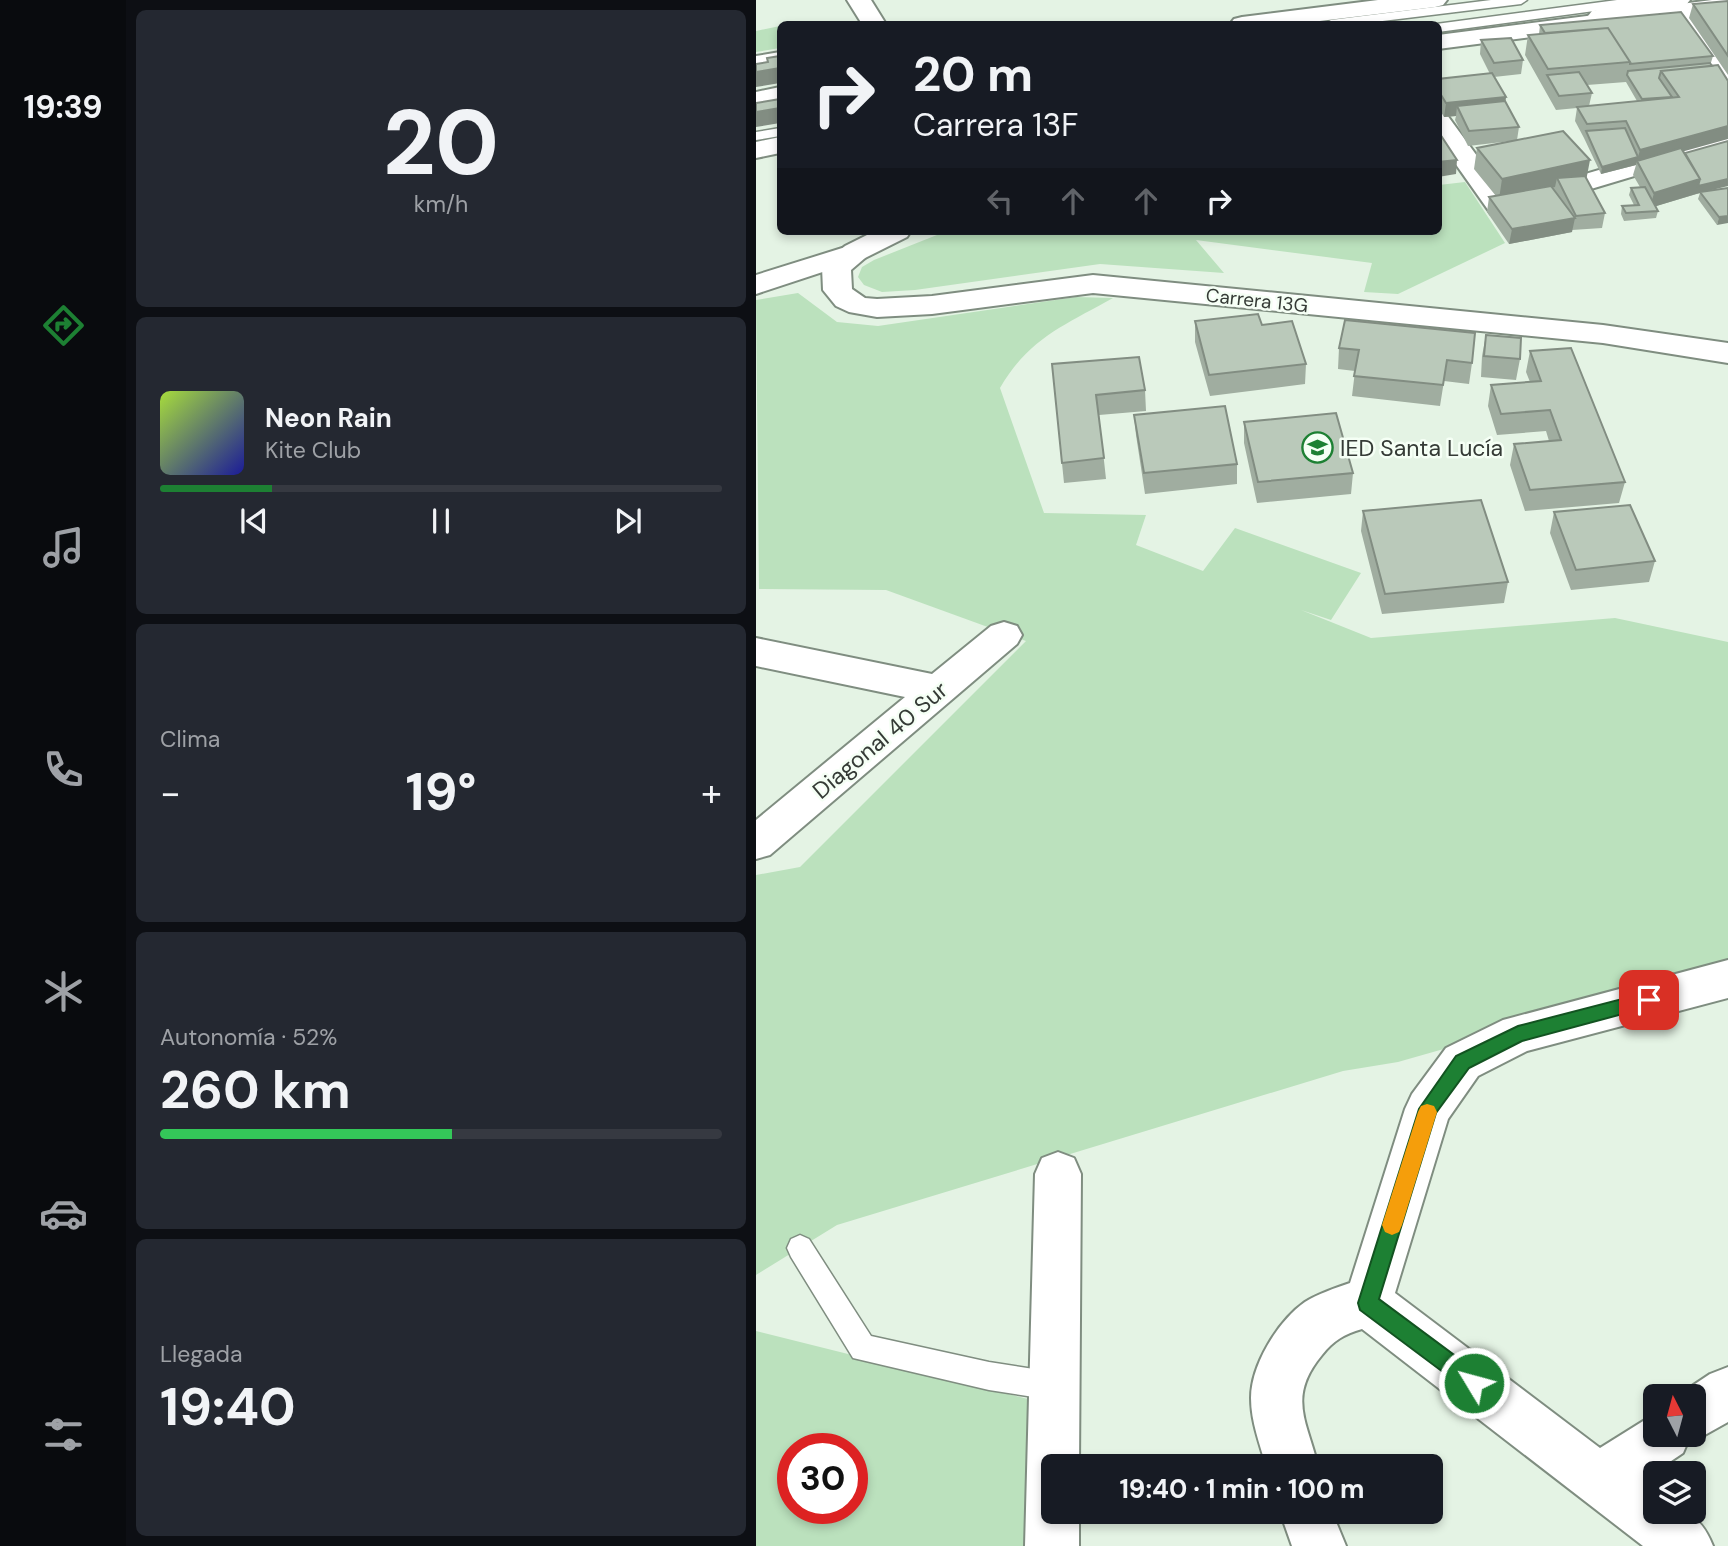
<!DOCTYPE html>
<html lang="es">
<meta charset="utf-8">
<style>
:root{--surface:#171b24;--page:#242831;--text:#f1f3f6;--muted:#9ea1a6;--line:#363941;--accent:#1d8033}
body{margin:0;font-family:"DM Sans",sans-serif;background:var(--page);color:var(--text);height:100vh;display:flex;flex-direction:column;font-size:26px;white-space:nowrap}
*{box-sizing:border-box;margin:0}
p{font-size:23px;color:var(--muted)}
.icon{flex:none;width:38px;height:38px;fill:none;stroke:currentColor;stroke-width:2;stroke-linecap:round;stroke-linejoin:round}
.map{position:relative;flex:1;overflow:hidden}
.drawer{display:flex;flex-direction:column;gap:10px;padding:10px;background:#0d0f14;width:630px}
.drawer>*{flex:none}
.banner{position:absolute;left:21px;top:21px;width:665px;height:214px;border-radius:10px;box-shadow:0 4px 10px #0003;background:#171b24;color:var(--text);overflow:hidden}
.needle{width:46px;rotate:354deg}
.controls{position:absolute;left:887px;top:1384px;display:grid;gap:14px}
.controls a{display:grid;place-items:center;width:63px;height:63px;border-radius:10px;background:var(--surface);box-shadow:0 4px 10px #0003;font-size:35px}
.speed{position:absolute;left:21px;top:1433px;display:flex;gap:14px;font-size:35px;font-weight:700;text-align:center}
.speed>*{display:grid;place-content:center;width:91px;height:91px;border-radius:50%;background:var(--surface);box-shadow:0 4px 10px #0003;line-height:1}
.speed .limit{border:10px solid #d22;background:#fff;color:#111}
.pin{position:absolute;display:grid;place-items:center;width:60px;height:60px;color:#fff;margin:-30px;border-radius:14px;box-shadow:0 4px 10px #0006}
.me{position:absolute;width:77px;margin:-38px;rotate:307deg;stroke-linejoin:round;filter:drop-shadow(0 0 5px #0008)}
.turn{display:flex;align-items:center;gap:24px;height:147px;padding:0 21px;font-size:32px}
.turn .icon{width:91px;height:91px;stroke-width:2.5}
.turn b{display:block;font-size:49px;line-height:60px}
.lanes{display:flex;align-items:center;height:66px;padding:0 21px;background:#0003;justify-content:center;gap:35px;direction:ltr}
.lanes .off{opacity:.35}
.big{font-size:52px;font-weight:700;line-height:1.1}
.drawer .tile{flex:1;display:flex;flex-direction:column;justify-content:center;gap:10px;min-width:0;padding:0 24px;border-radius:10px;background:var(--page)}
.drawer .dial{align-items:center;gap:0}
.dial b{font-size:91px;line-height:1}
.song{display:flex;align-items:center;gap:21px}
.cover{width:84px;height:84px;border-radius:10px;background:linear-gradient(135deg,hsl(80 70% 55%),hsl(240 70% 35%))}
.played{height:7px;border-radius:4px;background:linear-gradient(90deg,var(--accent) 20%,var(--line) 20%)}
.keys{display:flex;justify-content:space-around;direction:ltr}
.heat{display:flex;justify-content:space-between;align-items:center;font-size:38px;direction:ltr}
.charge{height:10px;border-radius:5px;background:linear-gradient(90deg,#34c759 52%,var(--line) 0)}
.trip{position:absolute;left:285px;top:1454px;width:402px;height:70px;border-radius:10px;background:var(--surface);box-shadow:0 4px 10px #0003;font-weight:700;line-height:70px;text-align:center}
main{display:flex;flex:1;min-height:0}
.tabs{display:flex;flex-direction:column;width:126px;justify-content:space-around;align-items:center;background:#090b0e;color:var(--muted)}
.tabs .icon{width:49px;height:49px}
.tabs .selected{color:var(--accent)}
.tabs b{font-size:32px;color:var(--text)}
.map>svg:first-child{display:block}
.green{fill:#bbe1bd;fill-rule:evenodd}
.lines{fill:none;stroke-linecap:round;stroke-linejoin:round}
.service-casing{stroke:#7f8d80;stroke-width:3}
.minor-casing{stroke:#7f8d80;stroke-width:4}
.tertiary-casing{stroke:#7f8d80;stroke-width:4}
.secondary-casing{stroke:#7f8d80;stroke-width:4}
.primary-casing{stroke:#7f8d80;stroke-width:4}
.service{fill:#fff;fill-rule:evenodd}
.minor{fill:#fff;fill-rule:evenodd}
.tertiary{fill:#fff;fill-rule:evenodd}
.secondary{fill:#fff;fill-rule:evenodd}
.primary{fill:#fff;fill-rule:evenodd}
.wall{fill:#a0ada0;fill-rule:evenodd}
.shaded-wall{fill:#828d82}
.building{fill:#bac9ba;stroke:#828d82;stroke-width:2}
.route{fill:#1d8033;stroke:#135321;stroke-width:2}
.slow{fill:#f59e0b}
.labels{text-anchor:middle;stroke-width:5;stroke-linejoin:round;paint-order:stroke}
.far-street-label{font-size:19px;fill:#353b36;stroke:#f5fff5}
.poi-label{font-size:23px;fill:#353b36;stroke:#f5fff5;text-anchor:start}
.street-label{font-size:23px;fill:#353b36;stroke:#f5fff5}
</style>
<main>
<nav class="tabs">
<b>19:39</b>
<svg class="icon selected" aria-label="directions" viewBox="0 0 24 24"><path d="M12 3l9 9-9 9-9-9zM9 14v-3h6M13 9l2 2-2 2"/></svg>
<svg class="icon" aria-label="music" viewBox="0 0 24 24"><path d="M9 18V5l10-2v13"/><circle cx="6" cy="18" r="3"/><circle cx="16" cy="16" r="3"/></svg>
<svg class="icon" aria-label="phone" viewBox="0 0 24 24"><path d="M5 4h4l2 5-3 2q2 4 5 5l2-3 5 2v4C11 20 4 13 5 4z"/></svg>
<svg class="icon" aria-label="climate" viewBox="0 0 24 24"><path d="M12 3v18M4 7l16 10M4 17L20 7"/></svg>
<svg class="icon" aria-label="car" viewBox="0 0 24 24"><path d="M5 17H2v-5l4-1 3-4h7l3 4 3 1v5h-3M9 17h6M6 11h13"/><circle cx="7" cy="17" r="2"/><circle cx="17" cy="17" r="2"/></svg>
<svg class="icon" aria-label="filters" viewBox="0 0 24 24"><path d="M4 7h16M4 17h16"/><circle cx="9" cy="7" r="2"/><circle cx="15" cy="17" r="2"/></svg>
</nav>
<section class="drawer">
<div class="tile dial"><b>20</b><p>km/h</p></div>
<div class="tile">
<div class="song"><i class="cover"></i><div><b>Neon Rain</b><p>Kite Club</p></div></div>
<div class="played"></div>
<div class="keys"><svg class="icon" aria-label="previous" viewBox="0 0 24 24"><path d="M18 5L8 12l10 7zM5 5v14"/></svg><svg class="icon" aria-label="pause" viewBox="0 0 24 24"><path d="M8 5v14M16 5v14"/></svg><svg class="icon" aria-label="next" viewBox="0 0 24 24"><path d="M6 5l10 7-10 7zM19 5v14"/></svg></div>
</div>
<div class="tile"><p>Clima</p>
<div class="heat"><a>−</a><b class="big">19°</b><a>+</a></div>
</div>
<div class="tile"><p>Autonomía · 52%</p><b class="big">260 km</b><div class="charge"></div></div>
<div class="tile"><p>Llegada</p><b class="big">19:40</b></div>
</section>
<div class="map">
<svg width="972" height="1546" viewBox="0 0 972 1546">
<rect width="100%" height="100%" fill="#e4f3e4"/>
<!-- green -->
<path class="green" d="M24,26V48L0,52V31Z
M709,182L749,243L642,294L608,292L616,263L440,240L468,273L344,264L159,290L126,292L108,285L102,277L106,267L118,260L191,231H682L683,185Z
M42,293L81,322L122,326L320,297L357,298C309,325 273,338 244,388L288,513L390,515L380,545L447,571L479,528L605,573L575,620L545,610L615,638L859,618L972,642V968L642,1062L587,1071L81,1225L0,1275V875L44,867L270,641L130,590L3,589L0,300Z
M0,1331L272,1399L268,1546H0ZM37,1449H96V1508H37Z"/>
<g class="lines">
<defs>
<path id="service" d="M735,0H771L765,4L602,24H568L575,20Z
M861,0H896L890,4L682,32L680,24Z
M24,128V136L0,140V132Z
M44,1235L53,1239L115,1336L233,1362L297,1372L307,1376L311,1386L307,1396L297,1400L233,1390L97,1358L35,1257L31,1248L35,1239Z"/>
<path id="minor" d="M91,0H115L130,24H106Z
M927,4L935,6L972,63V90L963,87L915,11L919,6Z
M24,52V66L0,70V56Z
M682,112L691,115L751,197L972,132V148L745,216L735,214L682,139Z
M99,244L109,246L113,252L109,258L0,294V275Z
M248,622L261,626L266,635L261,644L14,855L0,859V820L149,697L0,666V638L176,674L235,626Z
M972,960V998L771,1051L722,1076L692,1119L639,1293L844,1448L900,1413V1435H938V1396H921L954,1374L972,1367V1422L938,1441L933,1439L927,1453L887,1480L900,1490V1512C932,1512 944,1514 957,1546H887L606,1329C588,1334 577,1341 566,1355C531,1397 551,1421 562,1466H510C504,1444 495,1422 495,1398C495,1365 522,1321 549,1302C562,1294 579,1288 594,1283L649,1109L656,1094L690,1048L747,1020Z
M302,1152L318,1158L325,1174L323,1466H298V1512H323V1546H269L279,1174L286,1158Z
M524,1512H576L590,1546H536Z"/>
<path id="tertiary" d="M119,231H155L151,237L109,258L95,270L96,289L109,298L121,299L176,296L337,275L847,325L972,343V363L847,343L337,293L176,314L121,317L93,312L80,306L67,290L66,267L89,246Z"/>
<path id="secondary" d="M888,0H934L930,5L844,23L836,21L832,16L836,11Z"/>
<path id="primary" d="M622,0H691L687,5L679,7L539,24H474L478,19L486,17Z
M956,0H972V12L682,49V35Z
M24,87V102L0,108V92Z
M24,137V153L0,158V142Z"/>
</defs>
<!-- service casing -->
<use href="#service" class="service-casing"/>
<!-- minor casing -->
<use href="#minor" class="minor-casing"/>
<!-- tertiary casing -->
<use href="#tertiary" class="tertiary-casing"/>
<!-- secondary casing -->
<use href="#secondary" class="secondary-casing"/>
<!-- primary casing -->
<use href="#primary" class="primary-casing"/>
<!-- service -->
<use href="#service" class="service"/>
<!-- minor -->
<use href="#minor" class="minor"/>
<!-- tertiary -->
<use href="#tertiary" class="tertiary"/>
<!-- secondary -->
<use href="#secondary" class="secondary"/>
<!-- primary -->
<use href="#primary" class="primary"/>
</g>
<!-- wall -->
<path class="wall" d="M972,1V75L933,18L937,4Z
M784,25L957,56L928,151L952,191L972,188L961,225L942,199L944,193L900,206L902,211L900,218L868,221L865,214L866,206L878,205L873,195L875,188L884,187L877,175L880,165L845,174L828,138L819,121L821,108L800,110L769,55L772,35L783,34ZM870,82L881,101L833,106L836,93L831,85Z
M725,40L767,60L765,74L738,77L750,97L749,101L763,127L761,140L830,178L849,213L846,228L816,230V232L753,244L731,212L733,197L740,196L718,169L721,148L755,141L712,146L699,120L700,116L688,117L682,107V79L734,74L724,54Z
M439,321L506,325L550,364L549,384L454,396L439,342Z
M730,335L764,359L760,380L725,377L726,356Z
M583,348L716,363L713,384L688,381L684,406L596,396L599,371L582,369Z
M774,351L869,482L863,503L769,511L754,465L758,444L793,441L790,431L741,435L732,406L735,385L774,382L770,372Z
M296,364L389,390L390,411L343,415L350,479L308,483Z
M378,415L481,464V484L389,494L380,435Z
M488,422L597,473L595,494L501,503L488,443Z
M607,511L752,582L748,603L626,614L605,531Z
M798,512L899,561L893,582L815,590L794,533Z"/>
<!-- shaded-wall -->
<path class="shaded-wall" d="M24,68V83L0,87V72Z
M750,97L748,111L701,106L700,116L688,117L690,103Z
M24,108V123L0,127V112Z
M972,126V139L882,164L881,161L880,165L845,174L846,167L882,157L884,150Z
M701,160L700,174L682,177V162Z
M834,160L830,181L801,178L799,187L743,199L746,179Z
M944,179H972V186L940,194L894,208L898,193Z
M972,216V223L961,225L963,217Z
M819,218L816,232L753,244L756,229Z"/>
<!-- building -->
<path class="building" d="M972,1V56L937,4Z
M925,12L957,56L874,64V62L852,28L789,33L784,25Z
M852,28L874,62L792,69L772,35Z
M755,38L767,60L738,63L725,40Z
M24,56V68L0,72V64L12,62L11,58Z
M954,63L956,66L905,71L903,78L916,97L886,99L871,75L872,71Z
M962,65L972,81V126L884,150L870,121L831,124L821,107L923,97L905,71Z
M823,72L836,93L803,96L791,75Z
M736,73L750,97L690,103L682,90V79Z
M24,99V108L0,112V103Z
M749,101L763,127L713,131L701,106Z
M869,128L882,157L846,167L830,131Z
M682,131L701,160L682,162Z
M807,131L834,160L746,179L721,148Z
M972,141V179L942,186L944,179L929,153Z
M925,148L944,179L898,193L881,161Z
M829,176L849,213L820,216L801,178Z
M795,186L819,218L756,229L733,197Z
M889,187L902,211L870,213L866,206L883,205L875,188Z
M972,188V216L963,217L944,192Z
M502,314L506,325L536,321L550,364L453,375L439,321Z
M589,320L719,333L716,363L691,360L687,385L598,376L603,350L583,348Z
M730,335L765,338L764,359L728,356Z
M815,348L869,482L774,490L758,444L805,440L794,410L745,414L735,385L785,381L774,351Z
M383,357L389,390L340,395L348,458L306,463L296,364Z
M469,406L481,464L388,473L378,415Z
M580,413L597,473L502,482L488,422Z
M725,500L752,582L629,594L607,511Z
M874,505L899,561L820,570L798,512Z"/>
<!-- route -->
<path class="route" d="M893,992L902,1000L900,1005L766,1041L713,1068L680,1113L623,1299L725,1375L728,1383L725,1390L718,1393L711,1390L604,1310L602,1303L663,1109L700,1056L762,1026Z"/>
<!-- slow -->
<path class="slow" d="M671,1104L678,1106L681,1112L646,1225L643,1232L636,1235L629,1232L626,1225L662,1112L665,1106Z"/>
<!-- icons -->
<defs>
<symbol id="school-ring" viewBox="-11 -11 22 22"><circle r="9.5" fill="#f5fff5" stroke="#1d8033" stroke-width="1.5"/><path d="M0-5L7-2L0 1L-7-2ZM-4 1L0 2.5L4 1V4Q0 6-4 4Z" fill="#1d8033"/></symbol>
</defs>
<g fill-rule="evenodd">
<use href="#school-ring" x="544" y="430" width="35" height="35"/>
</g>
<g class="labels">
<!-- far-street labels -->
<g class="far-street-label">
<text transform="translate(501 300) rotate(6)" y="7">Carrera 13G</text>
</g>
<!-- poi labels -->
<g class="poi-label">
<text x="584" y="456">IED Santa Lucía</text>
</g>
<!-- street labels -->
<g class="street-label">
<text transform="translate(124 740) rotate(-40)" y="8">Diagonal 40 Sur</text>
</g>
</g>
</svg>
<div class="controls">
<a><svg class="needle" viewBox="-14 -14 28 28"><path d="M0-13l5 13h-10z" fill="#e53935"/><path d="M0 13l5-13h-10z" fill="#9ea1a6"/></svg></a>
<a><svg class="icon" aria-label="layers" viewBox="0 0 24 24"><path d="M12 4l9 5-9 5-9-5zM3 14l9 5 9-5"/></svg></a>
</div>
<div class="speed"><div class="limit">30</div></div>
<div class="pin" style="left:893px;top:1000px;background:#d93025"><svg class="icon" aria-label="arrive" viewBox="0 0 24 24"><path d="M6 21V4h12l-3 4 3 4H6"/></svg></div>
<svg class="me" style="left:718px;top:1383px" viewBox="-20 -20 40 40"><circle r="17" fill="#1d8033" stroke="#fff" stroke-width="3"/><path d="M0-11L8 9 0 5-8 9z" fill="#fff"/></svg>
<div class="trip">19:40 · 1 min · 100 m</div>
<div class="banner">
<div class="turn"><svg class="icon" aria-label="right" viewBox="0 0 24 24"><path d="M7 20v-9h11M14 6l5 5-5 5"/></svg><div><b>20 m</b>Carrera 13F</div></div>
<div class="lanes"><svg class="icon off" aria-label="left" viewBox="0 0 24 24"><path d="M17 20v-9H6M10 6l-5 5 5 5"/></svg><svg class="icon off" aria-label="ahead" viewBox="0 0 24 24"><path d="M12 20V5M6 11l6-6 6 6"/></svg><svg class="icon off" aria-label="ahead" viewBox="0 0 24 24"><path d="M12 20V5M6 11l6-6 6 6"/></svg><svg class="icon" aria-label="right" viewBox="0 0 24 24"><path d="M7 20v-9h11M14 6l5 5-5 5"/></svg></div>
</div>
</div>
</main>
